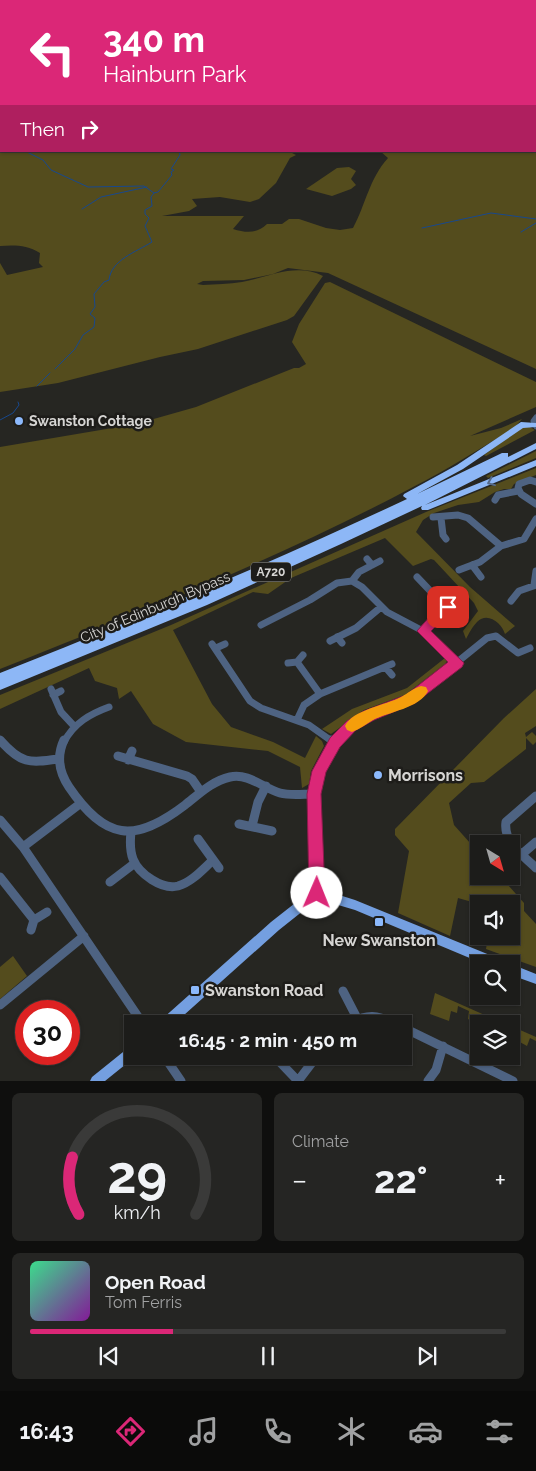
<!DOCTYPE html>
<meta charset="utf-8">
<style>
:root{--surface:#1c1c1a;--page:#252523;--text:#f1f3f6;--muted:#a0a1a2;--line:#3a3a39;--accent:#db2777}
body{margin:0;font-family:Raleway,sans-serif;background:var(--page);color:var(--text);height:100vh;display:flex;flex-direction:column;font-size:19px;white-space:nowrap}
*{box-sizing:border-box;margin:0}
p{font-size:16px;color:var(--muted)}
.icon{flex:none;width:28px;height:28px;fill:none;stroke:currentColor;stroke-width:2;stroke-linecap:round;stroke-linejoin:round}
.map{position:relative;height:1081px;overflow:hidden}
.sheet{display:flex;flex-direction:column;gap:12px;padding:12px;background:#0f0f0e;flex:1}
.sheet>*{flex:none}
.banner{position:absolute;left:0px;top:0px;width:536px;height:152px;box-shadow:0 1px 4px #0004,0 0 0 1px var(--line);background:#db2777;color:#fff;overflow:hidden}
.needle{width:32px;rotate:143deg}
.fabs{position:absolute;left:470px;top:835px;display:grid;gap:10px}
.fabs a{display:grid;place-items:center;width:50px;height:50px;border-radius:0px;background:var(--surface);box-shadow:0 1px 4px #0004,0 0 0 1px var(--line);font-size:25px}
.speed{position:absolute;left:15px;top:1000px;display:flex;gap:10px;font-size:25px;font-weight:700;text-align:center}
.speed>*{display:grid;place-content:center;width:65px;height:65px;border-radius:50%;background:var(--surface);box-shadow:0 1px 4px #0004,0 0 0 1px var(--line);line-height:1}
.speed .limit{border:8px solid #d22;background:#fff;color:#111}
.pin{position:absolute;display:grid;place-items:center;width:42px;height:42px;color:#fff;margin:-21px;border-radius:10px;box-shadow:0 2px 8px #0006}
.me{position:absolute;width:55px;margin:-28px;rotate:1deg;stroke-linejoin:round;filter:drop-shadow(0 0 4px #0008)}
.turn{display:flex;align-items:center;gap:18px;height:105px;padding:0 20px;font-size:22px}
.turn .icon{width:65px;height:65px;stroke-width:2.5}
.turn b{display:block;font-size:35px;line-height:42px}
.then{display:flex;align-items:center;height:48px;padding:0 20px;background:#0003;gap:10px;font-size:19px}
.big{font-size:38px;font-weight:700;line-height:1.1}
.sheet .widget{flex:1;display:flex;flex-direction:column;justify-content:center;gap:8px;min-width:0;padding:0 18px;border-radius:8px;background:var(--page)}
.sheet .dial{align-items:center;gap:0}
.dial svg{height:130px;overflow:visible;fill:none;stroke:var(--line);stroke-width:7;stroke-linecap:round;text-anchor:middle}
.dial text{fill:var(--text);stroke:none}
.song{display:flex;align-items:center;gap:15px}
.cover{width:60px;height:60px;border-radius:8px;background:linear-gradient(135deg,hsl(150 70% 55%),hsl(290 70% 35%))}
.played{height:5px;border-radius:2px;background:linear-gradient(90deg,var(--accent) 30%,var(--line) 30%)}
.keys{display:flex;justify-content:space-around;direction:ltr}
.heat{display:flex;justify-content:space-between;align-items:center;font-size:28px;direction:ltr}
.sheet .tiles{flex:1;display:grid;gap:12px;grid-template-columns:1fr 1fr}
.widget:last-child{grid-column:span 2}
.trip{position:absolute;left:124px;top:1015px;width:288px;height:50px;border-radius:0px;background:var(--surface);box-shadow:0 1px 4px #0004,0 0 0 1px var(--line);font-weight:700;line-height:50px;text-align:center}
.tab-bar{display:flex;height:80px;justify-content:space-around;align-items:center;background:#0b0b0a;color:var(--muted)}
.tab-bar .icon{width:35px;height:35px}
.tab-bar .on{color:var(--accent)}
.tab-bar b{font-size:22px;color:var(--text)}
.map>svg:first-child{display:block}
.green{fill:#544c1d;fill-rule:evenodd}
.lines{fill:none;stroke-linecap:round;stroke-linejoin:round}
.stream{stroke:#18488d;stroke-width:1}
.minor-far2{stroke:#4e6382;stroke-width:5}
.minor-far1{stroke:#4e6382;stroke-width:7}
.minor{stroke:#4e6382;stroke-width:9}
.major{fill:#749fe0;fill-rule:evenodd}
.highway{fill:#8db7f6;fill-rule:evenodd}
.oneway{stroke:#556a88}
.route{fill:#db2777;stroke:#8e194d}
.slow{fill:#f59e0b}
.poi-dot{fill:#8cb9fc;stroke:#1d1c19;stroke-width:2}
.labels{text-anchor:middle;stroke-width:5;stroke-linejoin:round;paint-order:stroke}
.shield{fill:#1d1c19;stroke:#9e9e9b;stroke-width:1}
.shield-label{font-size:12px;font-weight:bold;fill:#d6d5d3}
.poi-label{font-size:14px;font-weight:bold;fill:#d6d5d3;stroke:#1d1c19;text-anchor:start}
.street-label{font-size:14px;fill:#d6d5d3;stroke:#1d1c19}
.near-poi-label{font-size:16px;font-weight:bold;fill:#d6d5d3;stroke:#1d1c19;text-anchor:start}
</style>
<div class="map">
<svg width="536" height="1081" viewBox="0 0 536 1081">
<rect width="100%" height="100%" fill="#262622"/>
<!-- green -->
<path class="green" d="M0,0H536V369L328,273L288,268L273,274L244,280L203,281L197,284L203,285C216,284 229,284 242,282C269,277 296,262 323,276L294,316L287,320L198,349L160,357L58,383L0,392V263L7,275L43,267L39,263L40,253C27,245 15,245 0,246ZM1,1H535V151H380L388,158C369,179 366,204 353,228L340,230L326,228L299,219H289L282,224H267C257,234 246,233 233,229L244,216H162L189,211L197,206L192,199L220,197L250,202L259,199L276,183L290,158L296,155L292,153L297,151H1Z
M349,167L356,171L351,179L356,185L351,189L332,196L306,189L337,168Z
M330,282L536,382V407L470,436L501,428L522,419L514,428C481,448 448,469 413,487C280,558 140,613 0,669V447L136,424L196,407L294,368H299L306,364L292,342L299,324L325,283Z
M523,427H530L535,430L486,456L484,455Z
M536,451V458L488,478L486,476Z
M536,468V475L514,484L511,489H504L495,492L479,502L458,505L434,513L423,520L416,532L470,587L515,626L505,634C502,624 488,611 477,622C473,626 469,633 466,639L463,631L478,611L474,603L434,560L431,559L413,566L385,538L291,578L268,594L253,592L173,630L212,704L231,727L273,742L305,758L316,736L322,741L324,746L311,771L309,784L302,788L300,767L268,751L186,742L153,724L131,691L119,699L117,688L95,681L89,668L0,709V695L171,625L426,512Z
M445,658L447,661L445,664L405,695L364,710L331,734L322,729L352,709L407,688Z
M536,689V726L525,733L526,737L532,732L536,736V742L533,745L526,738V749L484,782L471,783L449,803L454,825L479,853V876H500L524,903V911L536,924V967L486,949L488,936H511V904H479L458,898L450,936L398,913L409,851L395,835V829L504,718Z
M13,956L27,976L0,999V967Z
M435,993L505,1024H488L489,1019L476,1014L474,1022L468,1019L469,1011L458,1006L457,1013L451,1011L449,1021L430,1014Z
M511,1026L536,1037V1041L530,1038L527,1046L518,1041L515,1052L511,1050Z"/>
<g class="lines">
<!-- stream -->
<path class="stream" d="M245,0L252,1
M343,0L345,1
M0,123L1,125
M25,151L43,160L51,170L88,187L144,186L154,193L151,197L152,206L145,210V214L149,218L145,226L152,242C136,252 111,260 109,280L104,282L94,294L95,307L90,314L95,318L94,327L83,335L75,349L55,369
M535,151L536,153
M154,193L158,192L172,175L171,172L174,170L171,169L180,155L179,151
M82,209L101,197L147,187
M422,228L491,213L536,219
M521,232L536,223
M37,386L50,373
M0,420L13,413L19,405L18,402"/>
<!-- minor-far2 -->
<path class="minor-far2" d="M536,417L533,421L536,427"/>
<!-- minor-far1 -->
<path class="minor-far1" d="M536,482L530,480L519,484L518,488L521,494L536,504
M495,500L498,495L518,491
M433,517L458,515L468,518L501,546
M441,518L443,535L446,539
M367,559L372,565
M472,565L481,577
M459,570L480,562L501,546L524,539L536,519
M417,577L437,598L442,607L437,617L423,631
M352,581L359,572L380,561
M534,585L536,571
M511,601L519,591L536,585
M261,625L310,600L337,583L352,581L362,587L387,612L423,631L457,663
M337,637L342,643
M330,641L356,628L381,607
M212,644L250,701L261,708L309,725L333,742
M216,648L225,644
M297,662L320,694
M288,663L297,662L303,655
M386,668L392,675
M51,689L61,712L74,726
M53,695L61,691
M297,720L304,705L320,694L392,664
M0,740L1,742
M64,742C74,723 90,714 109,707
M336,742C360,713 391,712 419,693L487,638L496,636L518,653L530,648"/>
<!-- minor -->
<path class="minor" d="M0,740C21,764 29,763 58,759
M64,740C56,757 59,772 69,787C105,840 134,844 185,805C198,795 212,781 230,777C249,773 263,788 280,793C291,796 303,794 314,794
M331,740L335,743
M118,756L187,776L192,779L201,792
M128,760L132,751
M536,796L506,822C503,843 523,855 536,868
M0,820L23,847L143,1024
M239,824L272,831
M252,826L258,802L266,786
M131,832C130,841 130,851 133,859C139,874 162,890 178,886C192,882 203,869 213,860
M198,839L219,868
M23,847L81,803
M522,854L536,842
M0,877L34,920
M110,882L135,863
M317,893C320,837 299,789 337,740
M31,930L34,920L47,912
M343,991L357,1018
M0,1005L84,936
M349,1024C367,1013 378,1015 396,1024
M402,1027L513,1081
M164,1056L181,1081
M275,1057L298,1081
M298,1081L317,1056
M428,1081L436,1070L443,1046"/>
<!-- major -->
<path class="major" d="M317,888L355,900L502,960L503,964H484L355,910L318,899L279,930L174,1024H159L161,1020L271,922L313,889Z
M511,964L536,974V984L511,975Z
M132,1046V1056H136L105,1081H90L92,1077L128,1048Z"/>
<!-- highway -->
<path class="highway" d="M521,422L536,423V427L523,428L463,469L417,494L502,453H508V457L536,443V449L425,505L536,460V466L428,510H422L421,508L422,506L341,544L207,605L0,690V673C137,619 273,562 407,499L403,496L404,494L457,465Z"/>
</g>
<!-- one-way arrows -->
<defs><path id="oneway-chevron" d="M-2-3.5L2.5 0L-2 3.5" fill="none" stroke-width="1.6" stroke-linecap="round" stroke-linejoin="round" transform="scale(1.25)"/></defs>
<use class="oneway" href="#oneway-chevron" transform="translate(491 482) rotate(158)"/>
<!-- route -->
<path class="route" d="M442,602L453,603L454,607L453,611L445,612L441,621L431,631L464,663L462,667L415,703L374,720L356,730L340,747L326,772L321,794L325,893L322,899L317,901L311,899L309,893L307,794L312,771L330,738L347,721L364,711L406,695L448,662L417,631L432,614L437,603Z"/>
<!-- slow -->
<path class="slow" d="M421,686L426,687L428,691C420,708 388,712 373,720C366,724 360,729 352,732L347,730L345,726C352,710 386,705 401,697C408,693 414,688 421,686Z"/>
<!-- markers -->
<g class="poi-dot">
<circle cx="19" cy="421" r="5"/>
<circle cx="378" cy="775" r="5"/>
<rect x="374" y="917" width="10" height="10" rx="2.5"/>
<rect x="190" y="985" width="10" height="10" rx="2.5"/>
</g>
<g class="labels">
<!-- shield labels -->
<rect class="shield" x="251" y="562.5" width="40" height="19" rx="4"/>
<g class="shield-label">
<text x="271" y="576">A720</text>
</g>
<!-- poi labels -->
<g class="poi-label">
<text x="29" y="426">Swanston Cottage</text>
</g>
<!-- street labels -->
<g class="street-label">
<text transform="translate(155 607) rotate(-23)" y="5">City of Edinburgh Bypass</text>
</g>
<!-- near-poi labels -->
<g class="near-poi-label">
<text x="388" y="781">Morrisons</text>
<text x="379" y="946" text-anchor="middle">New Swanston</text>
<text x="205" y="996">Swanston Road</text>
</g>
</g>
</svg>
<div class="fabs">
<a><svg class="needle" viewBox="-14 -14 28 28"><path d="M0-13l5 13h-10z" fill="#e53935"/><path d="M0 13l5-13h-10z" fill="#a0a1a2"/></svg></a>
<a><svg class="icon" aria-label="sound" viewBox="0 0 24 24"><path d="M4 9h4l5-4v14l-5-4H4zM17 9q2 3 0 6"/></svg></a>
<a><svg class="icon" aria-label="search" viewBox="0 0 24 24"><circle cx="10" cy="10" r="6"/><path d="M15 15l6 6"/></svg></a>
<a><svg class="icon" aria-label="layers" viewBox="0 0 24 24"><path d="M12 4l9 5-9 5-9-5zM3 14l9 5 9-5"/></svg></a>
</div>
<div class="speed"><div class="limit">30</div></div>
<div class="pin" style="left:448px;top:607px;background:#d93025"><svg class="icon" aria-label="arrive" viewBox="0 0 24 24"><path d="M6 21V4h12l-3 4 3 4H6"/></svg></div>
<svg class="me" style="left:317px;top:893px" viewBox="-20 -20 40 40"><circle r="19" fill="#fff"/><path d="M0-13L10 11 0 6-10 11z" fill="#db2777"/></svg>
<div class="trip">16:45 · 2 min · 450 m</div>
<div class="banner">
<div class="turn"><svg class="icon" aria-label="left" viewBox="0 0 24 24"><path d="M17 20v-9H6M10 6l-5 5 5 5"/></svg><div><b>340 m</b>Hainburn Park</div></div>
<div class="then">Then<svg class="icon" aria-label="right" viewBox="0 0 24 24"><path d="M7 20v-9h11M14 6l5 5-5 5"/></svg></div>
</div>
</div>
<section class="sheet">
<div class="tiles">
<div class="widget dial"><svg viewBox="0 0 100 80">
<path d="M14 69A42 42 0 1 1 86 69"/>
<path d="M14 69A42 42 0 0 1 10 34" stroke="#db2777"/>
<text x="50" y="56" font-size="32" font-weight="700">29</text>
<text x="50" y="72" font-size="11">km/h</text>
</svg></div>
<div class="widget"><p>Climate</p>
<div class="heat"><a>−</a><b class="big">22°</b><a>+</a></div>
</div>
<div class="widget">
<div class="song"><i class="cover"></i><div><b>Open Road</b><p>Tom Ferris</p></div></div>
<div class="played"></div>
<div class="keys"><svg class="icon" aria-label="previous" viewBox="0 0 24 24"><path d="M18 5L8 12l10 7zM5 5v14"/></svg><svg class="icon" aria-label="pause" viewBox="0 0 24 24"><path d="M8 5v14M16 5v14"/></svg><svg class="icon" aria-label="next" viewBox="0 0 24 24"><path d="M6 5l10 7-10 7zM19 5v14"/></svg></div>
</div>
</div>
</section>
<nav class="tab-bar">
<b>16:43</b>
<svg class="icon on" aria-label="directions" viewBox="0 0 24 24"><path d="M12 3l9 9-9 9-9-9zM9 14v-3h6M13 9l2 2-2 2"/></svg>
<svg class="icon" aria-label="music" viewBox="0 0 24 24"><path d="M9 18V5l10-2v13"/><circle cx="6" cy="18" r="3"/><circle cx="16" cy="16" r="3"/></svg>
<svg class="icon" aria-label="phone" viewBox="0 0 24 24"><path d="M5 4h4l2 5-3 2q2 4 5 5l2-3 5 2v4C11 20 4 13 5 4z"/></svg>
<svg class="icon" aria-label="climate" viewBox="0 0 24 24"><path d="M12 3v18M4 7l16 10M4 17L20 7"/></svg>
<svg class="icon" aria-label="car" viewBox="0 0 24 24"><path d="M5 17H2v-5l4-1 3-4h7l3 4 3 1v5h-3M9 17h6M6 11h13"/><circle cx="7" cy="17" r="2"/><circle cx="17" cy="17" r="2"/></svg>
<svg class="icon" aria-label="filters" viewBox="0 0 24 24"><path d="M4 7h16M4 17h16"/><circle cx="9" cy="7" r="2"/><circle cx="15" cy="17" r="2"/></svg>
</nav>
